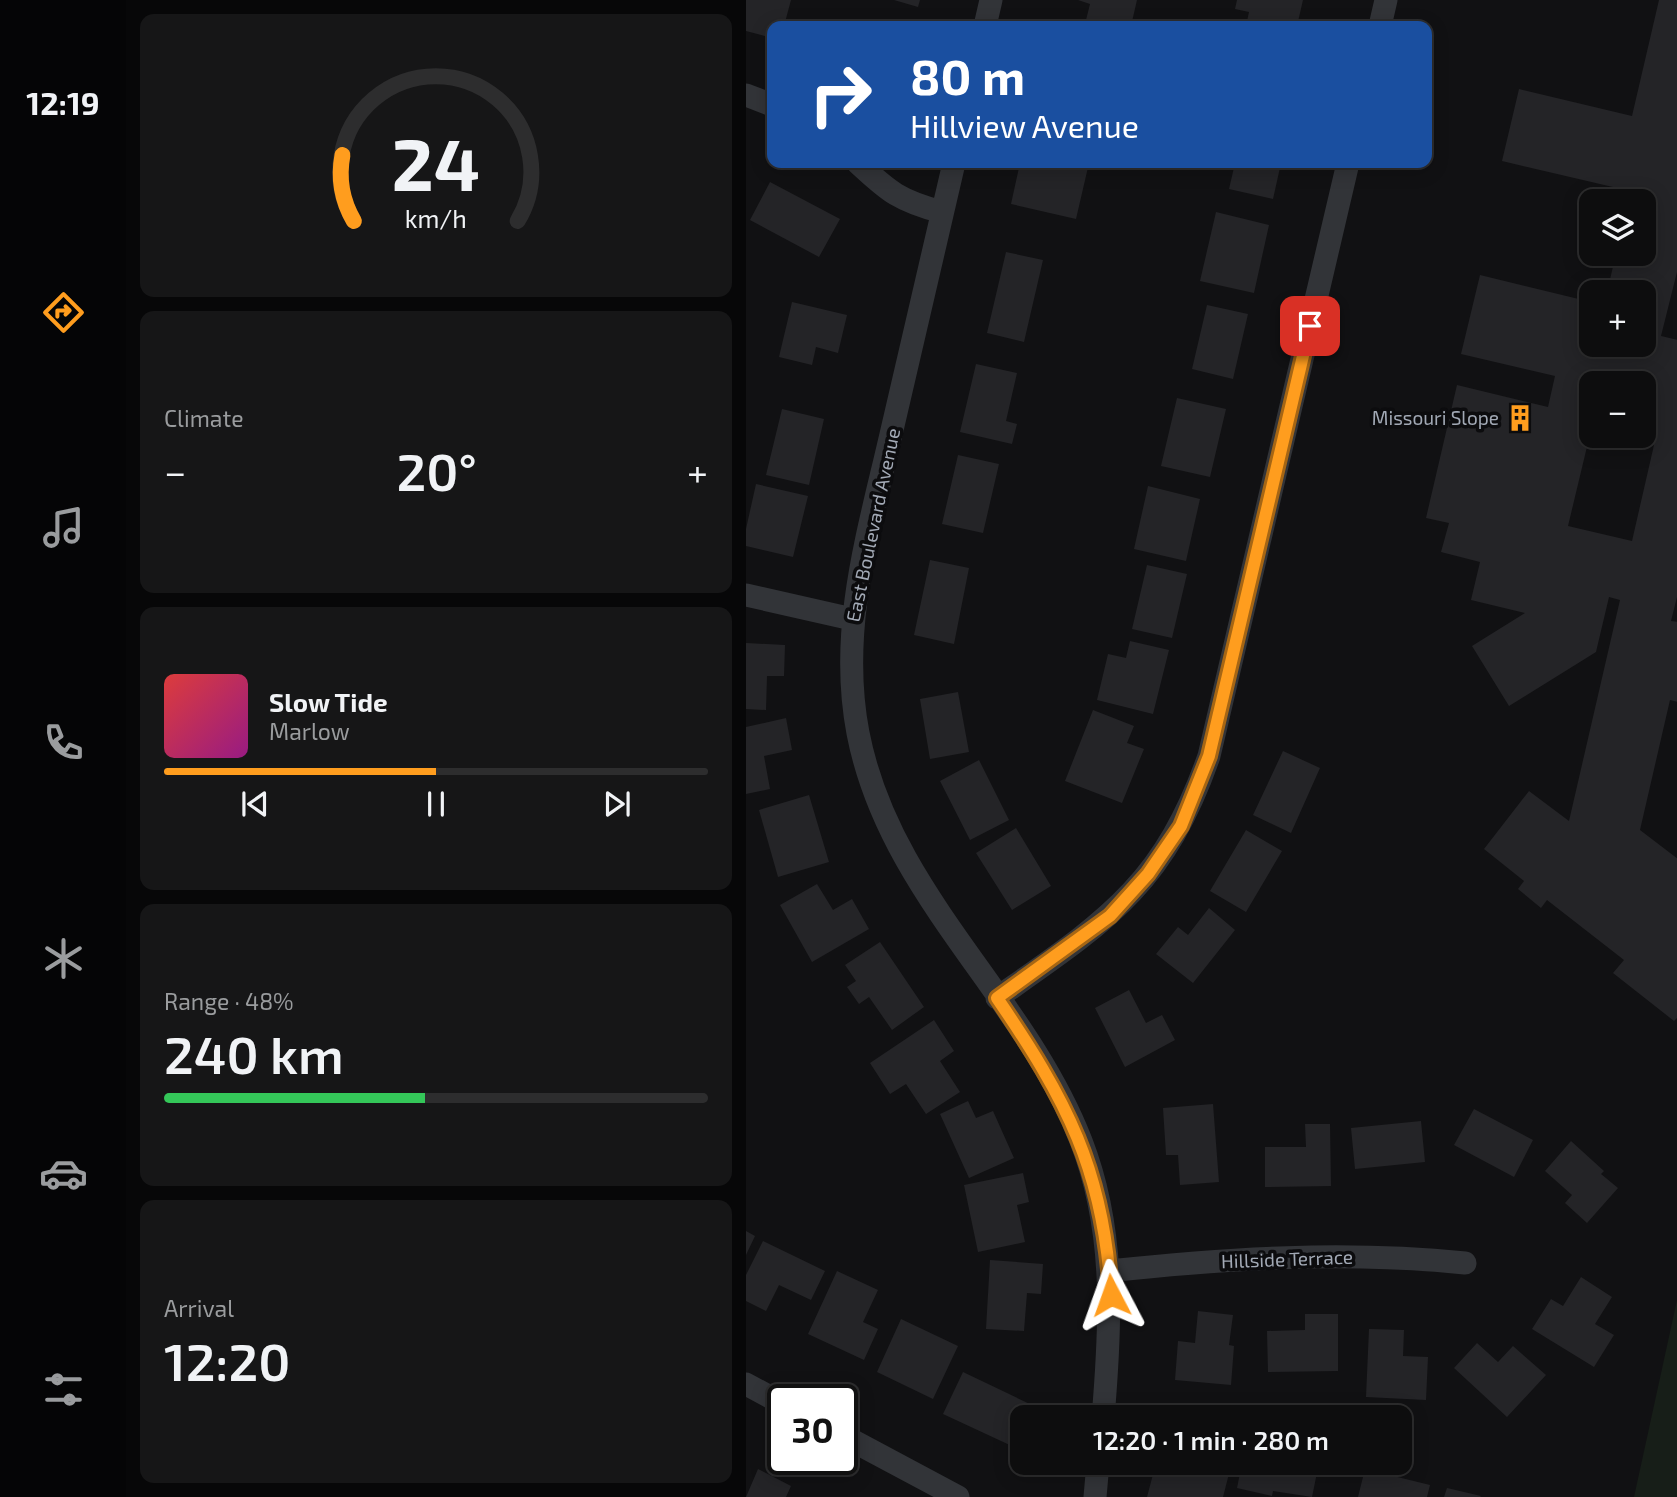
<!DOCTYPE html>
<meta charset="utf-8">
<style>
:root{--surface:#0d0d0e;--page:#161617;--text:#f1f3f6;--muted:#9a9c9e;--line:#2d2d2e;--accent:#ff9d1e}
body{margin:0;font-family:"Exo 2",sans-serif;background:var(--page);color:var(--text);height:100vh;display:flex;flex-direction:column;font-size:26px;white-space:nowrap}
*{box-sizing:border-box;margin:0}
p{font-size:23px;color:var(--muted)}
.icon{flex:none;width:38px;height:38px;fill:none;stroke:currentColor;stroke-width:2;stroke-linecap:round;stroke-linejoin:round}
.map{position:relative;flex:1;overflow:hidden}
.drawer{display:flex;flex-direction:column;gap:14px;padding:14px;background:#070708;width:620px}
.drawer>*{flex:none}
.top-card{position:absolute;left:21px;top:21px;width:665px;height:147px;border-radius:14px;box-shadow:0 4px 18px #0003,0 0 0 2px var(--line);background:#1a4fa0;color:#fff;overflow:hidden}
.buttons{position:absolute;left:833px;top:189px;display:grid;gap:14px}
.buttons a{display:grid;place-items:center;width:77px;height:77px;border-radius:14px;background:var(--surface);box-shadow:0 4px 18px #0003,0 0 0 2px var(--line);font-size:35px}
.speed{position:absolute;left:21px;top:1384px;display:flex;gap:14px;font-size:35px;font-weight:700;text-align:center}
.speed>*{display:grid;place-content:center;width:91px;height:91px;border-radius:50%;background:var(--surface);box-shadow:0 4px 18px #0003,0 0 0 2px var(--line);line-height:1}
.speed .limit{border:4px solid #111;border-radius:10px;background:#fff;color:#111}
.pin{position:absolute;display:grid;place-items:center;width:60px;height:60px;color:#fff;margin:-30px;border-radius:14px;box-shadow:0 4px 10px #0006}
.me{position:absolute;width:77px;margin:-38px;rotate:356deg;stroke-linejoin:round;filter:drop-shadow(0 0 5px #0008)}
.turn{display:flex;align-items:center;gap:24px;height:147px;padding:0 28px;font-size:32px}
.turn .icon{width:91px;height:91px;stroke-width:2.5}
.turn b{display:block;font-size:49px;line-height:60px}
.big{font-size:52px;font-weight:600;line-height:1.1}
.drawer .tile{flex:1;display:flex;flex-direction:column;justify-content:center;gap:10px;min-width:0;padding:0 24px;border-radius:14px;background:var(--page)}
.drawer .dial{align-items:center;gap:0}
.dial svg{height:182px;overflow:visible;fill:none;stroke:var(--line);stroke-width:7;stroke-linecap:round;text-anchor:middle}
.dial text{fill:var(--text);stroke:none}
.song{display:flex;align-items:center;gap:21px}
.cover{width:84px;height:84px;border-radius:10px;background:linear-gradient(135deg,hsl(0 70% 55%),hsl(310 70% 35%))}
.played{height:7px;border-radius:4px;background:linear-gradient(90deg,var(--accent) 50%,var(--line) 50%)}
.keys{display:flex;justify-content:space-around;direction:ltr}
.heat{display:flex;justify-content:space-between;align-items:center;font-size:38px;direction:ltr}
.charge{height:10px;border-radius:5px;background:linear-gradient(90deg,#34c759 48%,var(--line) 0)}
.trip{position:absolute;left:264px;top:1405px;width:402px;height:70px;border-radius:14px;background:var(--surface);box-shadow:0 4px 18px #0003,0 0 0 2px var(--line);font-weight:600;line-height:70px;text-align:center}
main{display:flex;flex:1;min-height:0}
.tab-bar{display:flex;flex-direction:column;width:126px;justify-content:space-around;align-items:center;background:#050506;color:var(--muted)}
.tab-bar .icon{width:49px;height:49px}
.tab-bar .current{color:var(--accent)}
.tab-bar b{font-size:32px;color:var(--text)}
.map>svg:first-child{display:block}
.green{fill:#171e18}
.building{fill:#242427;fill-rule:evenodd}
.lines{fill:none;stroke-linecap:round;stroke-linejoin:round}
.minor{stroke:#323438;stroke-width:23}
.route-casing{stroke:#a66614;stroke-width:18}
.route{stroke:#ff9d1e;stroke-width:12}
.labels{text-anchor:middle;stroke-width:7;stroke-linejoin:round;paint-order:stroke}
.poi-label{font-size:19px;fill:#a2a9b5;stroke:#0c0c0e;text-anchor:end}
.street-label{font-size:19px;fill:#a2a9b5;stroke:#0c0c0e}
</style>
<main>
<nav class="tab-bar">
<b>12:19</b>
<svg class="icon current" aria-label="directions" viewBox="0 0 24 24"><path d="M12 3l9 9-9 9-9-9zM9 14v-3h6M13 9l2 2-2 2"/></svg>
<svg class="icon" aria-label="music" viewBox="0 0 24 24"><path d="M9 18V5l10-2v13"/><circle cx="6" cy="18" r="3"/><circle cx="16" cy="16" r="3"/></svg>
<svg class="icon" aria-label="phone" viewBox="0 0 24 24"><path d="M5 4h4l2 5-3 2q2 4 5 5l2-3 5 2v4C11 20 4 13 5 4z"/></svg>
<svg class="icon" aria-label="climate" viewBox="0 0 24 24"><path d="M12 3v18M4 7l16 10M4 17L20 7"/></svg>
<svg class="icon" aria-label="car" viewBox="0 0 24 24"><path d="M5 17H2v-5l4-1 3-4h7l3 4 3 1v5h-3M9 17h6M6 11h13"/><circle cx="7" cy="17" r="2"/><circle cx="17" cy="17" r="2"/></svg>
<svg class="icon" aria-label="filters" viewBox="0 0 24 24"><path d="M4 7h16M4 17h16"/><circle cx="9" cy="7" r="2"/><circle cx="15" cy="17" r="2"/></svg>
</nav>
<section class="drawer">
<div class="tile dial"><svg viewBox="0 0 100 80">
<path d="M14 69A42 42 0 1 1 86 69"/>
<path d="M14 69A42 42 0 0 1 9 40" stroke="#ff9d1e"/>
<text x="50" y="56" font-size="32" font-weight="700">24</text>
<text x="50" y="72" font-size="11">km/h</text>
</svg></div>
<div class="tile"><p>Climate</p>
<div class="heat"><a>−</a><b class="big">20°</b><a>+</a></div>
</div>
<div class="tile">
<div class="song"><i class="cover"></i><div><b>Slow Tide</b><p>Marlow</p></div></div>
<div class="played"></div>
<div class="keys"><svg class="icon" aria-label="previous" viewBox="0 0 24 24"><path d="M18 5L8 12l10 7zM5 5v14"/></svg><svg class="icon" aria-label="pause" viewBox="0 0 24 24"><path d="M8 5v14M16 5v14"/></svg><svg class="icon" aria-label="next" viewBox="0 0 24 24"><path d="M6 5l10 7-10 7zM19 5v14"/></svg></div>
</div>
<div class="tile"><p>Range · 48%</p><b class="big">240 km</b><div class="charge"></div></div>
<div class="tile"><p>Arrival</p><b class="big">12:20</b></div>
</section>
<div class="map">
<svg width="932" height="1497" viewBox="0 0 932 1497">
<rect width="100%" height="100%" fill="#111113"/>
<!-- green -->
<path class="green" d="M931,1300V1497H888Z"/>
<!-- building -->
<path class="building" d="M0,0H45L38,26H26V38L0,31Z
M148,0H174L172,7Z
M332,0H391L385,26L340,20L344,4Z
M491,0H557L551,26H500L503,12L489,9Z
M913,0H932V268L915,336L932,340V593L925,621L932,622V702L924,700L894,830L932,859V1017L928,1021L867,973L878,960L801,900L795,908L772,889L778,881L738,849L783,791L823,821L874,600L863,597L850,652L763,706L726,646L779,613L725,600L734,562L695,552L703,523L680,518L711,385L802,407L809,376L715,354L734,275L845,302V345H898V292H861L870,254H898V201H882L884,191L756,161L773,89L886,116ZM845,383H898V436L873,437L908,445L886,541L822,526L845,430Z
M274,163H343L330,219L265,204Z
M489,163H535L527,199L483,189Z
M24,182L94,219L73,257L4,220Z
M470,212L523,225L508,293L454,281Z
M260,252L297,260L278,342L241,333Z
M46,302L101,315L92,353L70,347L66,365L33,357Z
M461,305L502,314L487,379L446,369Z
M230,364L271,373L260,421L271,424L266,444L214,432Z
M431,398L480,409L464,477L415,466Z
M36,409L78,419L63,485L20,475Z
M212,455L253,464L237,533L196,524Z
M10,484L62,496L47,557L0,546V529Z
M402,486L454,499L440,561L388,549Z
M184,560L223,568L208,644L168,635Z
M401,565L441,574L426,638L386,629Z
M384,641L423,650L407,714L351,700L362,654L380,658Z
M0,643L39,645L38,676H21L20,710L0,709Z
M212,692L223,752L184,759L174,699Z
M347,710L388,726L381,743L398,749L376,803L319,781Z
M40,718L46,750L18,756L24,789L0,794V727Z
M537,751L574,768L545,833L507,815Z
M233,760L263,820L224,840L194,781Z
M63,795L83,862L32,877L13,810Z
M270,828L305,886L266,910L230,853Z
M500,830L536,851L500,912L464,891Z
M71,884L87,910L106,899L123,929L66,962L34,905Z
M463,908L489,930L447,983L410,954L432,927L442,935Z
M134,942L178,1007L146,1030L123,997L113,1004L101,987L110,981L99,965Z
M383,990L400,1023L416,1015L429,1040L379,1067L349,1008Z
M188,1020L208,1051L194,1061L214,1092L180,1114L160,1084L144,1094L124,1063Z
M222,1101L230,1118L247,1111L268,1158L223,1178L194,1114Z
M467,1104L473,1182L434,1185L432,1155H420L417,1108Z
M728,1109L787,1140L768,1177L708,1145Z
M675,1121L679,1162L609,1169L605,1128Z
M559,1124H584L585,1186L519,1187V1147H560Z
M825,1141L858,1171L855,1174L872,1188L841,1223L819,1203L826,1195L799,1171Z
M277,1173L283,1202L271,1205L279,1242L232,1252L218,1185Z
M0,1231L9,1236L0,1255Z
M17,1241L79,1271L65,1300L33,1285L20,1311L0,1301V1275Z
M244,1260L297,1264L295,1294L281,1293L278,1331L240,1329Z
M91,1271L132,1290L117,1322L132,1329L118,1360L62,1334Z
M835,1277L866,1297L849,1324L868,1335L848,1367L786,1329L805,1299L817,1306Z
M452,1311L487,1315L483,1345L488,1346L485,1385L429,1380L432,1341L449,1343Z
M559,1314H592V1371L522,1372L521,1331L559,1330Z
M155,1319L212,1346L187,1399L131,1372Z
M623,1329L658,1330L657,1356L682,1357L680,1400L620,1397Z
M731,1343L752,1362L767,1346L800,1375L761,1417L708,1368Z
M217,1372L288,1406L282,1418H276V1430L268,1447L197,1414Z
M410,1463L485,1466L477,1497H401Z
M496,1463H573L566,1497L527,1491L526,1496L491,1488Z
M12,1469L45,1486L40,1497H0Z
M619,1469L684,1485L681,1497H612Z
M701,1488L735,1496L734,1497H698Z"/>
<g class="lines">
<!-- minor -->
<path class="minor" d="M239,26L245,0
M634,26L640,0
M0,95L26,105
M112,163C143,192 154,201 196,212
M208,163C187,252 166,341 146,430C123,531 92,629 112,733C143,894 278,994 335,1141C370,1231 365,1323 357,1418
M0,595L106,619
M251,998C359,922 417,887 463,756L602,163
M363,1271C482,1258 600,1251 719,1263
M0,1384L37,1404
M96,1435L212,1497
M349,1497L352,1463"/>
</g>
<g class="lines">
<defs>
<path id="route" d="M365,1295C358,1170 320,1099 251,998L364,916L402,874L435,826L463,756L564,326"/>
</defs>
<!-- route casing -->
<use href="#route" class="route-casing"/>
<!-- route -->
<use href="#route" class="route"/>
</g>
<!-- icons -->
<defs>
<symbol id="building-bare" viewBox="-9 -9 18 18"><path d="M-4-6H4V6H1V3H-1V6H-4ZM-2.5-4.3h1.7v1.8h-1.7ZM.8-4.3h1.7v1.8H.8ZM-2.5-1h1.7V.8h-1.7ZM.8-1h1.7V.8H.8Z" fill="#ff9d1e" stroke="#0c0c0e" stroke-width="2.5" paint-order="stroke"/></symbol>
</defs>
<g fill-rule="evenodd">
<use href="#building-bare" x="755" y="399" width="38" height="38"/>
</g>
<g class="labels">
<!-- poi labels -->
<g class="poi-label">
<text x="753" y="425">Missouri Slope</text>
</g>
<!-- street labels -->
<g class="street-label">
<text transform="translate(127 525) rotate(-78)" y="7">East Boulevard Avenue</text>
<text transform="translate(541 1259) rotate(-2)" y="7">Hillside Terrace</text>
</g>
</g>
</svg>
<div class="buttons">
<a><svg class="icon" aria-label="layers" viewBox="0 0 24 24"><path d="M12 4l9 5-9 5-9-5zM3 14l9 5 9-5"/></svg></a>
<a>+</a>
<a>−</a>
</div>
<div class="speed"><div class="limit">30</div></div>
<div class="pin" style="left:564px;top:326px;background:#d93025"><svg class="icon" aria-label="arrive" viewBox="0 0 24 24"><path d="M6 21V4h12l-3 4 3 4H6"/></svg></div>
<svg class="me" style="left:365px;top:1295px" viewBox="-20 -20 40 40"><path d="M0-17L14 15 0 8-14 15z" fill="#ff9d1e" stroke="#fff" stroke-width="4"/></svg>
<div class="trip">12:20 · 1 min · 280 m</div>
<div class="top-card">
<div class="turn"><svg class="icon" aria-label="right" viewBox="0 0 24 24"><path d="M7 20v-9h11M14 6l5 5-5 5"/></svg><div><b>80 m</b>Hillview Avenue</div></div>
</div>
</div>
</main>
